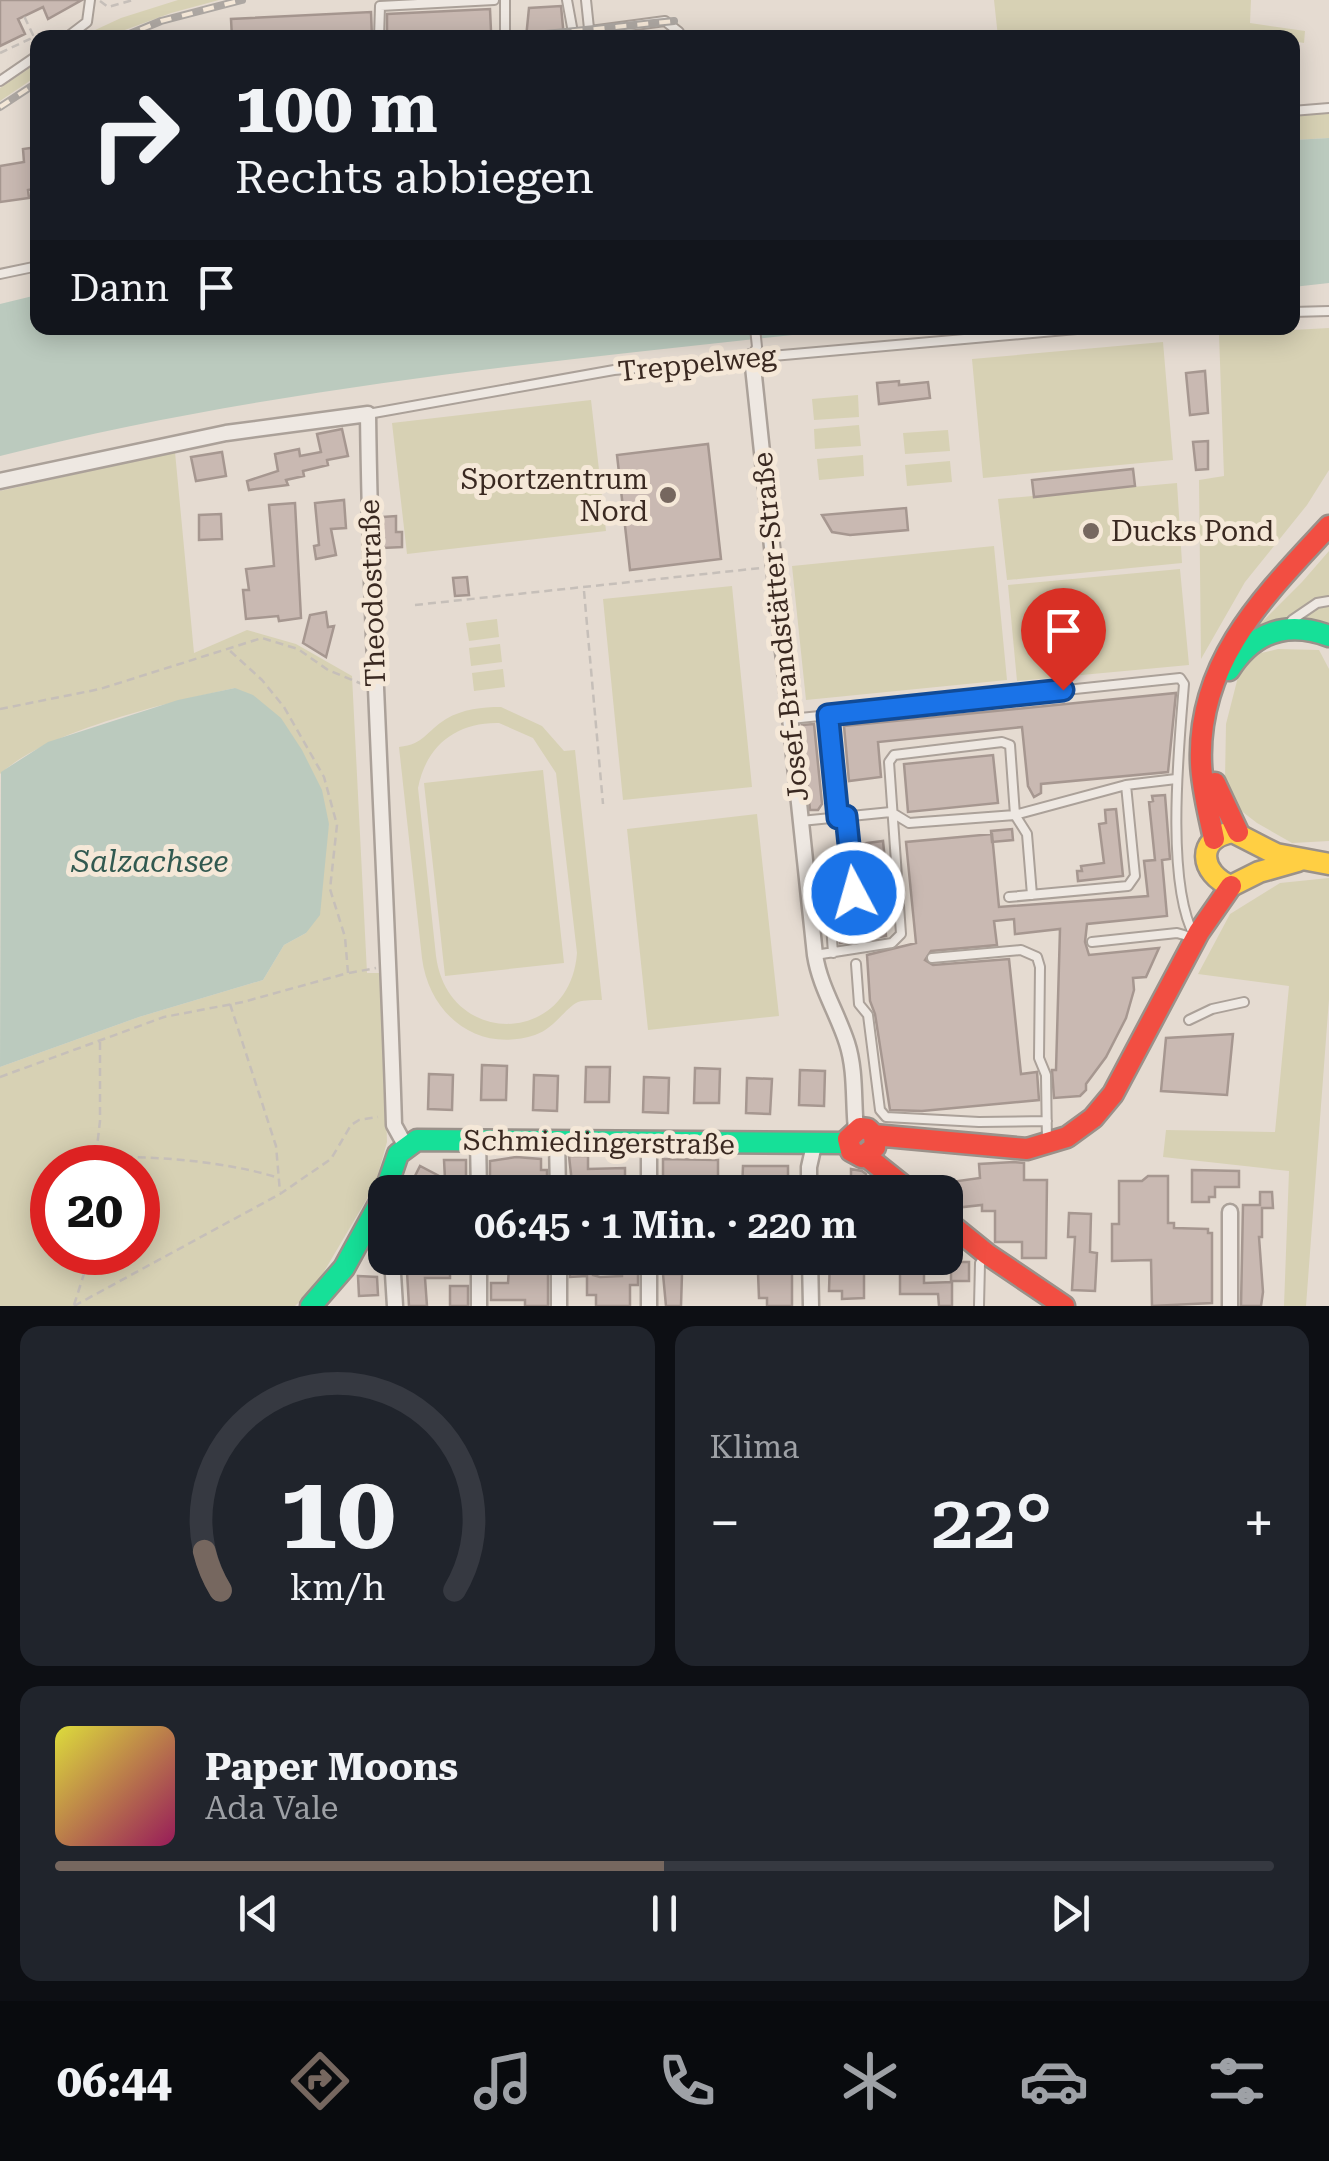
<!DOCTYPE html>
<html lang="de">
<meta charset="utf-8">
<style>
:root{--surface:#171b24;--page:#20242c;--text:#f1f3f6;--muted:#9ea1a6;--line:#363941;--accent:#76675f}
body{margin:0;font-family:"Roboto Serif",serif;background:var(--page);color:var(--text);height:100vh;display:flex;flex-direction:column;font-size:38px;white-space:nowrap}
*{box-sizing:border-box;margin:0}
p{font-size:32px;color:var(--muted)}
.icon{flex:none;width:55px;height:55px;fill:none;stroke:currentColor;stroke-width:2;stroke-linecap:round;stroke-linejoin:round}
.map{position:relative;height:1306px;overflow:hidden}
.panel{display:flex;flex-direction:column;gap:20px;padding:20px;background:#0d0f14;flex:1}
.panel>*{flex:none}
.hud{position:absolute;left:30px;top:30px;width:1270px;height:305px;border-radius:20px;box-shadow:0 5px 25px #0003;background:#171b24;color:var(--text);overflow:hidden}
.speed{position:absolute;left:30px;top:1145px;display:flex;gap:20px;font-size:50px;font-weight:700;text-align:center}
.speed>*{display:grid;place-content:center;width:130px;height:130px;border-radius:50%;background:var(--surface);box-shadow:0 5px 25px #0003;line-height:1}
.speed .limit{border:15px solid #d22;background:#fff;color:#111}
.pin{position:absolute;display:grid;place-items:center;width:85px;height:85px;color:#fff;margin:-102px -42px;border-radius:50% 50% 50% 0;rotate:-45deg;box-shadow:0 0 10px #0007}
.pin .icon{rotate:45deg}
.me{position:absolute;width:110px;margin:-55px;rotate:354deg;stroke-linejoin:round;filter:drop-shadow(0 0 8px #0008)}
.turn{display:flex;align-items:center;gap:35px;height:210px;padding:0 40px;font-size:45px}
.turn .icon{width:130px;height:130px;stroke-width:2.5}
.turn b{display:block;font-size:70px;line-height:85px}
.then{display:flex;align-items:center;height:95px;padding:0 40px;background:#0003;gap:20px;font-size:38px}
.big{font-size:75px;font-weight:600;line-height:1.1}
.panel .tile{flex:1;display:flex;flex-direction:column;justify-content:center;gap:15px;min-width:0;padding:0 35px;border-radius:20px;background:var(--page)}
.panel .dial{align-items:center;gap:0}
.dial svg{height:260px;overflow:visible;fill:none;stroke:var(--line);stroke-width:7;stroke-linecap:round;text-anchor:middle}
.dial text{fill:var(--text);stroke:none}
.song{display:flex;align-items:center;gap:30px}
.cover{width:120px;height:120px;border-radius:15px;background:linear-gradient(135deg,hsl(60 70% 55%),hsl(330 70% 35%))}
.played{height:10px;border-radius:5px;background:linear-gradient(90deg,var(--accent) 50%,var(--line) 50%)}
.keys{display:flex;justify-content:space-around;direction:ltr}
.heat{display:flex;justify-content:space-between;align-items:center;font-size:55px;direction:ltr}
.panel .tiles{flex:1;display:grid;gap:20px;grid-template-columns:1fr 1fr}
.tile:last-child{grid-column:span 2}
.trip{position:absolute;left:368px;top:1175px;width:595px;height:100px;border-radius:20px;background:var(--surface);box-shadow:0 5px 25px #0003;font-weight:600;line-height:100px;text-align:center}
.tab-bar{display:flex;height:160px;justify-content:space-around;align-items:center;background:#090b0e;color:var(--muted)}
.tab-bar .icon{width:70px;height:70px}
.tab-bar .selected{color:var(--accent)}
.tab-bar b{font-size:45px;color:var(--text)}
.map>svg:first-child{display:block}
.green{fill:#d7d1b4;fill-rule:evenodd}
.water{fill:#bbcabe}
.building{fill:#c9b9b2;stroke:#a69790;stroke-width:2.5}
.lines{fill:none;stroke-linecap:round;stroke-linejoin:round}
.lane-casing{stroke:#aba199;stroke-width:12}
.street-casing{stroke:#aba199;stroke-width:19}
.fast-casing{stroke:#9a918a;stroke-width:25}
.slow-casing{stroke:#9a918a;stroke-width:25}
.jam-casing{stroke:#9a918a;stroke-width:25}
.path{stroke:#c6bfb9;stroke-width:2.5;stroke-dasharray:8 5;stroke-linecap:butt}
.lane{stroke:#eee8e2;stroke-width:8}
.street{stroke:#eee8e2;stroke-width:14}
.fast{stroke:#16e098;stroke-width:20}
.slow{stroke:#ffcf43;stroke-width:20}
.jam{stroke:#f24e42;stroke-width:20}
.rail-casing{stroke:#ada7a2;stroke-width:8}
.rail{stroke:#f5e8d8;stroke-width:4;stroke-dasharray:11;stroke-linecap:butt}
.route-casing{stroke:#114b97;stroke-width:25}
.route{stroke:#1a73e8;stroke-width:18}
.poi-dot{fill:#76675f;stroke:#f5e8d8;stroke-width:4}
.labels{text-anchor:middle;stroke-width:10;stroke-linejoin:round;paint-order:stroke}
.street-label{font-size:28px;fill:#3a2921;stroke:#f5e8d8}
.poi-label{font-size:28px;fill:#3a2921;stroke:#f5e8d8;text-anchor:end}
.water-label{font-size:30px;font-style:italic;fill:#315950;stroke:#f5e8d8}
</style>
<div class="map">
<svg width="1329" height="1306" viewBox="0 0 1329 1306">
<rect width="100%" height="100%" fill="#e5dbd1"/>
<!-- green -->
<path class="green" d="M178,0H219L171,13L106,37H80L121,18Z
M994,0H1251L1250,23L1305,31L1304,43L1293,41L1292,38L1227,32L1226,38L998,37Z
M37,63V76L0,101V88Z
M1329,112V138L1293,140L1292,115Z
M1329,328V470L1307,505L1245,582L1201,659L1199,480L1224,476L1219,334Z
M1163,342L1173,460L983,478L972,359Z
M858,395L859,417L814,420L812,399Z
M591,400L606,531L407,554L392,423Z
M859,425L861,446L815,449L814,429Z
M948,430L950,451L905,454L903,433Z
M175,452L194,653L247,630L296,644L352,676L367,973H382L387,1142L375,1185L315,1287L295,1306H0V1067L139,1017L263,980L284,945L306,933L329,824L235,688C170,702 48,730 0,774V491ZM52,1168H138V1252H52Z
M863,455L864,476L819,480L817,459Z
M950,461L952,482L907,486L905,465Z
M1177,483L1182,563L1007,580L998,499Z
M994,546L1007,680L806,700L792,566Z
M1329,551V627L1255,629L1302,582Z
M1180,569L1189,665L1017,681L1008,585Z
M732,586L752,787L623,800L603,599Z
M497,619L499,637L469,641L466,623Z
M500,644L502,662L471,666L469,648Z
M1278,649L1319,650L1329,669V841L1292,843L1257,823L1235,806L1225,780L1226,724L1239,673L1253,655Z
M503,669L505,687L474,691L472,673Z
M501,707L542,726L564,751L575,750L602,1000C596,1000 584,1000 578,1002C565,1008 555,1028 535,1035C477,1054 429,1014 422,958L399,747C425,744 425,732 446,719C463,709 482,707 501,707ZM499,723L533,738L556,773L577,953C570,1046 448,1048 436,956L418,788C426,746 456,722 499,723Z
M543,770L564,963L445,976L424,783Z
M757,814L779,1016L648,1030L627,829Z
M1329,878V999L1306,1306H1284L1289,1171L1163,1157L1166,1130L1275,1132L1289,986L1198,974L1230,914L1280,883Z"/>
<!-- water -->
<path class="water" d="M1329,138V283L1293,287V140Z
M37,295L38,328H855C569,360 279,385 0,456V304Z
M235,688L253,695L281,718L302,750L322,790L329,824L320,915L306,933L284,945L263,980L139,1017L0,1067L1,772L48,742L178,700Z"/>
<!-- building -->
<path class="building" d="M0,0H82L48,19L43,7L18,19L25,34L0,46Z
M561,6L564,38H526L529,8Z
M490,9L491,31L481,32V35L387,38V14Z
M371,12L372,38H232L231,19Z
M38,147V188L28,190L29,198L0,202V166L24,162L23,149Z
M1205,371L1208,413L1190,415L1186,373Z
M899,381V385L928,382L930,398L879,404L877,383Z
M342,429L348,456L327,460L328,465L303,471L304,476L286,480L288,485L249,490L247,481L278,471L275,454L299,449L300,456L321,452L317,434Z
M1208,441V469L1196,470L1193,442Z
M708,444L721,559L630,570L617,455Z
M222,452L226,476L196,481L191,457Z
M1133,469L1135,486L1034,497L1032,480Z
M344,500L346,528L331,529L336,555L316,559L314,546L319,545L315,503Z
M295,503L301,618L279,621L278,616L246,619L243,590H249L246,569L274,566L269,505Z
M906,508L908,530L850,535L832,532L822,515Z
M221,514L222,539L199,540V515Z
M396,516V532H402V547L383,548V517Z
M467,577L469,595L455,596L453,578Z
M326,612L328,627L334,626L326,657L303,643L310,615Z
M1176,693L1168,772L1041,784V793L1034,797L1028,786L1022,727L878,742L881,777L849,781L844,726Z
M814,724L822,804L818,810H810L802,725Z
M993,755L998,803L908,812L904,764Z
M1165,795L1170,859L1162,860L1167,916L1087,924L1085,942L1089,955L1159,948L1146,977L1133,978L1134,990L1126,1018L1106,1057L1086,1084V1090L1080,1096L1054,1098L1052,1070H1056L1060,929L1015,934L1014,919L994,921L997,945L931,951L925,960L933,965L1009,959L1021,1074L1037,1072L1039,1100L922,1111L890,1110L875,1014L870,1001L867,955L916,943L906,842L992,834L999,907L1148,896L1144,861L1155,860L1149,802L1153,801L1152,796Z
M1116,809L1123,876L1078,881L1077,871H1082L1081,866L1104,863L1099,824L1106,823L1105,810Z
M1012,829L1013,840L992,842L991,831Z
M883,841L887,879L863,881L859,844Z
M883,901L886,936L840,943L837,906Z
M1233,1034L1227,1095L1161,1091L1166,1038Z
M482,1065L507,1066L506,1100H481Z
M586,1067H610L609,1102H585Z
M695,1068L720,1069L719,1103H694Z
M800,1070L825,1071L824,1106L799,1105Z
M429,1074L453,1075L452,1110L428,1109Z
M534,1075L558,1076L557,1111L533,1110Z
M644,1077L669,1078L668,1113L643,1112Z
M747,1078L772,1079L770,1114L746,1113Z
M569,1156H588V1169L625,1168V1188H616V1192H573Z
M516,1157L541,1159V1170H547V1192H508V1177H490V1161Z
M663,1159L718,1160V1179L663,1177Z
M444,1160H466V1178L455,1179V1192H407L420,1166L445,1179Z
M1014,1162L1024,1163V1180H1047L1046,1258H1022V1242H995V1211H982V1205L954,1208L951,1182L980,1178L979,1164Z
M743,1166H788V1191H742Z
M851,1169L862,1171L866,1174L864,1178L886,1192H821V1181L851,1180Z
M1192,1170L1239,1171V1187H1215V1197H1209V1202H1192Z
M1148,1176H1168V1223H1174V1228L1208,1229V1233H1212V1303L1152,1306L1151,1260L1112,1261V1224H1119V1181H1142Z
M1260,1192H1272L1273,1208H1262V1237H1259L1263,1292L1261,1306H1241L1243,1205H1260Z
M1069,1213L1091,1214L1090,1252L1097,1253L1095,1291L1072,1290L1075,1237H1068Z
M570,1258H593V1275L600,1277L622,1276V1269H638V1285H630V1306H596V1295H587V1276L570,1277Z
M771,1258L792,1262V1306H767V1298H759L758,1273H771Z
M830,1258H864V1298L842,1299V1291H829Z
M900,1258H919V1273H924V1283L952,1282V1306H939L938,1294H900Z
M412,1261H450V1278H425L427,1306H409L407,1272L411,1271Z
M513,1262H538L539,1272H548V1306H525V1300H491V1283H508L509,1267L513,1268Z
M951,1262H969V1281H951Z
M663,1274H682L681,1306H666Z
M358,1276L377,1277L378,1295L359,1296Z
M450,1286H468V1306H450Z"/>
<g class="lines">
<defs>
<path id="lane" d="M567,0L574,38
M586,0L590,38
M590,31L665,21L679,32L680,38
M66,38L87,22L90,0
M379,38L380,6L494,0
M505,38V0
M0,81L38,55
M1292,111L1329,108
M0,274L38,266
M1292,312L1329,311
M752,357L757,347L755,328
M368,414L614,370L1088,328
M1292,620L1317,603L1329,601
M828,715L838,817
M791,719L1180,678L1184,684C1179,746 1165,884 1195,937
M846,817L853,893
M801,821L891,812L909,823L1015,815L1126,785L1176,779
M1009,897L1128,886L1135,876L1126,785
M1092,942L1177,933L1191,937
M833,953L829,896L897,889
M815,955L892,943L901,934L889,762L894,755L1002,742L1010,745L1015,815L1027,834L1032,895
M932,958L1021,950L1037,957L1040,967L1039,1058L1046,1075L1047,1143
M856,964L859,1004L868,1015L880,1110L886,1117L979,1122L1047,1121
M1189,1020L1212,1009L1244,1002
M979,1306L980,1263L985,1257"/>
<path id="street" d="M752,357L815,955C820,987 837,1012 847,1043C856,1071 853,1101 856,1130
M0,481L226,433L368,414C371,651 387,888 394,1125L405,1145
M478,1139L479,1192
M557,1139L558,1192
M649,1141V1192
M809,1192V1167L814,1145
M392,1258L395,1306
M479,1258V1306
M559,1258V1306
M649,1258V1306
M810,1258L811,1306
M1230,1306V1212"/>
<path id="fast" d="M1229,670C1253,632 1287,620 1329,636
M385,1192L398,1154L417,1140L848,1143
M311,1306L344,1268L385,1193"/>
<path id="slow" d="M1298,861L1259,872L1231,886C1200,874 1195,838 1233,832L1276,854L1329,864"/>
<path id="jam" d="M1215,783L1238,832
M1214,839C1209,814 1202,789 1201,763C1197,661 1265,595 1329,526
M874,1135L875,1147L862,1157L851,1151L848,1139L860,1128L868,1129L874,1135L1027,1149L1067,1137L1093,1118L1113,1094L1199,932L1231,886
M866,1156L911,1192
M945,1220L987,1254L1064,1306"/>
</defs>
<!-- lane casing -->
<use href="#lane" class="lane-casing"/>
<!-- street casing -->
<use href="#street" class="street-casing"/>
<!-- fast casing -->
<use href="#fast" class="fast-casing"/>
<!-- slow casing -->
<use href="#slow" class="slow-casing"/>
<!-- jam casing -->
<use href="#jam" class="jam-casing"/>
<!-- path -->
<path class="path" d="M100,1L108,7L133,0
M0,53L34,37L24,16
M584,591L603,804
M415,605L761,568
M0,709L100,689L262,638L298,649L328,670L362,684
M349,973L376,968
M230,1004L276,1146L280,1192
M100,1042V1121L96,1156C157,1157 221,1160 279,1178
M0,1077L164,1017L243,1002L348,973L345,937L330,889L337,825L324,777L284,707L262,680L228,649
M94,1168L96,1156
M663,1263L697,1262
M74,1305L91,1252
M74,1306L280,1194L331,1159L351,1125L359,1120L378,1117"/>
<!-- lane -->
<use href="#lane" class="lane"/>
<!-- street -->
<use href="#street" class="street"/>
<!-- fast -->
<use href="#fast" class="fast"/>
<!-- slow -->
<use href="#slow" class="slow"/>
<!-- jam -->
<use href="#jam" class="jam"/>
<defs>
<path id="rail" d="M120,38L161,21L242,0
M506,38L674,21
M0,107L38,82"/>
</defs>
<!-- rail casing -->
<use href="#rail" class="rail-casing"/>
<!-- rail -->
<use href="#rail" class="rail"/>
</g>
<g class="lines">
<defs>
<path id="route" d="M854,893L846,816L838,818L828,715L1063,690"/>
</defs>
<!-- route casing -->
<use href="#route" class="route-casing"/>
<!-- route -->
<use href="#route" class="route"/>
</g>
<!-- markers -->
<g class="poi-dot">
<circle cx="668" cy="495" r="10"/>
<circle cx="1091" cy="531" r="10"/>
</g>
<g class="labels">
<!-- street labels -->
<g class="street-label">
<text transform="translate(697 363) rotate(-6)" y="10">Treppelweg</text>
<text transform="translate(372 593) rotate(-92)" y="10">Theodostraße</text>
<text transform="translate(780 627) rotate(-96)" y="10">Josef-Brandstätter-Straße</text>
<text transform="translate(599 1142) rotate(1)" y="10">Schmiedingerstraße</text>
</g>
<!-- poi labels -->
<g class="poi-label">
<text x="648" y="489">Sportzentrum<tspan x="648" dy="32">Nord</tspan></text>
<text x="1111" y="541" text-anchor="start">Ducks Pond</text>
</g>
<!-- water labels -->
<g class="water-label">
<text x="150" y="872">Salzachsee</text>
</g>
</g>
</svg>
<div class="speed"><div class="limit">20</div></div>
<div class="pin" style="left:1063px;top:690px;background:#d93025"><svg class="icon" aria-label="arrive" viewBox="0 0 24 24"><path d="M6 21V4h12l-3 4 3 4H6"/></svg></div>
<svg class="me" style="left:854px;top:893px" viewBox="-20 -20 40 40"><circle r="17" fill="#1a73e8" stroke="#fff" stroke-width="3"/><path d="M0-11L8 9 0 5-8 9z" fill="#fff"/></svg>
<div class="trip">06:45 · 1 Min. · 220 m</div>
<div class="hud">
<div class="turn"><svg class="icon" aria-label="right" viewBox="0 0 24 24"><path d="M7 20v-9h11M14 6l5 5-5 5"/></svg><div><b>100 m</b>Rechts abbiegen</div></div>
<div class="then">Dann<svg class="icon" aria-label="arrive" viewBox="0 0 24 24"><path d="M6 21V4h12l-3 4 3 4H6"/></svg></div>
</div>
</div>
<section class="panel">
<div class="tiles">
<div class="tile dial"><svg viewBox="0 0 100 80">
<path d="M14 69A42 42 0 1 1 86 69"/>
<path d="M14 69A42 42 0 0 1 9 57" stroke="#76675f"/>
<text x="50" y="56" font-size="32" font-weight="700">10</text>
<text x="50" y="72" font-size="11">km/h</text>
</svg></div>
<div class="tile"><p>Klima</p>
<div class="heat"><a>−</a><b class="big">22°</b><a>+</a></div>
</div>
<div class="tile">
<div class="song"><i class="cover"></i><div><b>Paper Moons</b><p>Ada Vale</p></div></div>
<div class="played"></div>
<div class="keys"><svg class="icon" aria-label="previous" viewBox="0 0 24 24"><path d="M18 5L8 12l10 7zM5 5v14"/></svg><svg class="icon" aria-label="pause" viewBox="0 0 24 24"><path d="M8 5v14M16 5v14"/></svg><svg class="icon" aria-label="next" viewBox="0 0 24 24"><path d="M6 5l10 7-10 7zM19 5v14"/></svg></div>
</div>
</div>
</section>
<nav class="tab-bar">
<b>06:44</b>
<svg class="icon selected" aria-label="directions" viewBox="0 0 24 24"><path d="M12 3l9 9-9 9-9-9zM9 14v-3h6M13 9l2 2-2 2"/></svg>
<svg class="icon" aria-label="music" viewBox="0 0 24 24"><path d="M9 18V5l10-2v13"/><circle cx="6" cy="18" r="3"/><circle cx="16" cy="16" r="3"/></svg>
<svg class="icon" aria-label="phone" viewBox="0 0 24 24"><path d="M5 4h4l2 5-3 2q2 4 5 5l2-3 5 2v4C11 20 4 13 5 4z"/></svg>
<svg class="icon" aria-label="climate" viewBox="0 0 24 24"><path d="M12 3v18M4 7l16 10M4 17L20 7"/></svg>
<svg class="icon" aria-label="car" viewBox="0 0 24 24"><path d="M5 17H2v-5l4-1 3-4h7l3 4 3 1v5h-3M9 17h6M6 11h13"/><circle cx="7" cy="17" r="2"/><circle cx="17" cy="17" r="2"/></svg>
<svg class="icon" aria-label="filters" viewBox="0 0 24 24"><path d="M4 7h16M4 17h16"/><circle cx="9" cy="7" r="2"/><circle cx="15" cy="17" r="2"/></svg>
</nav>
